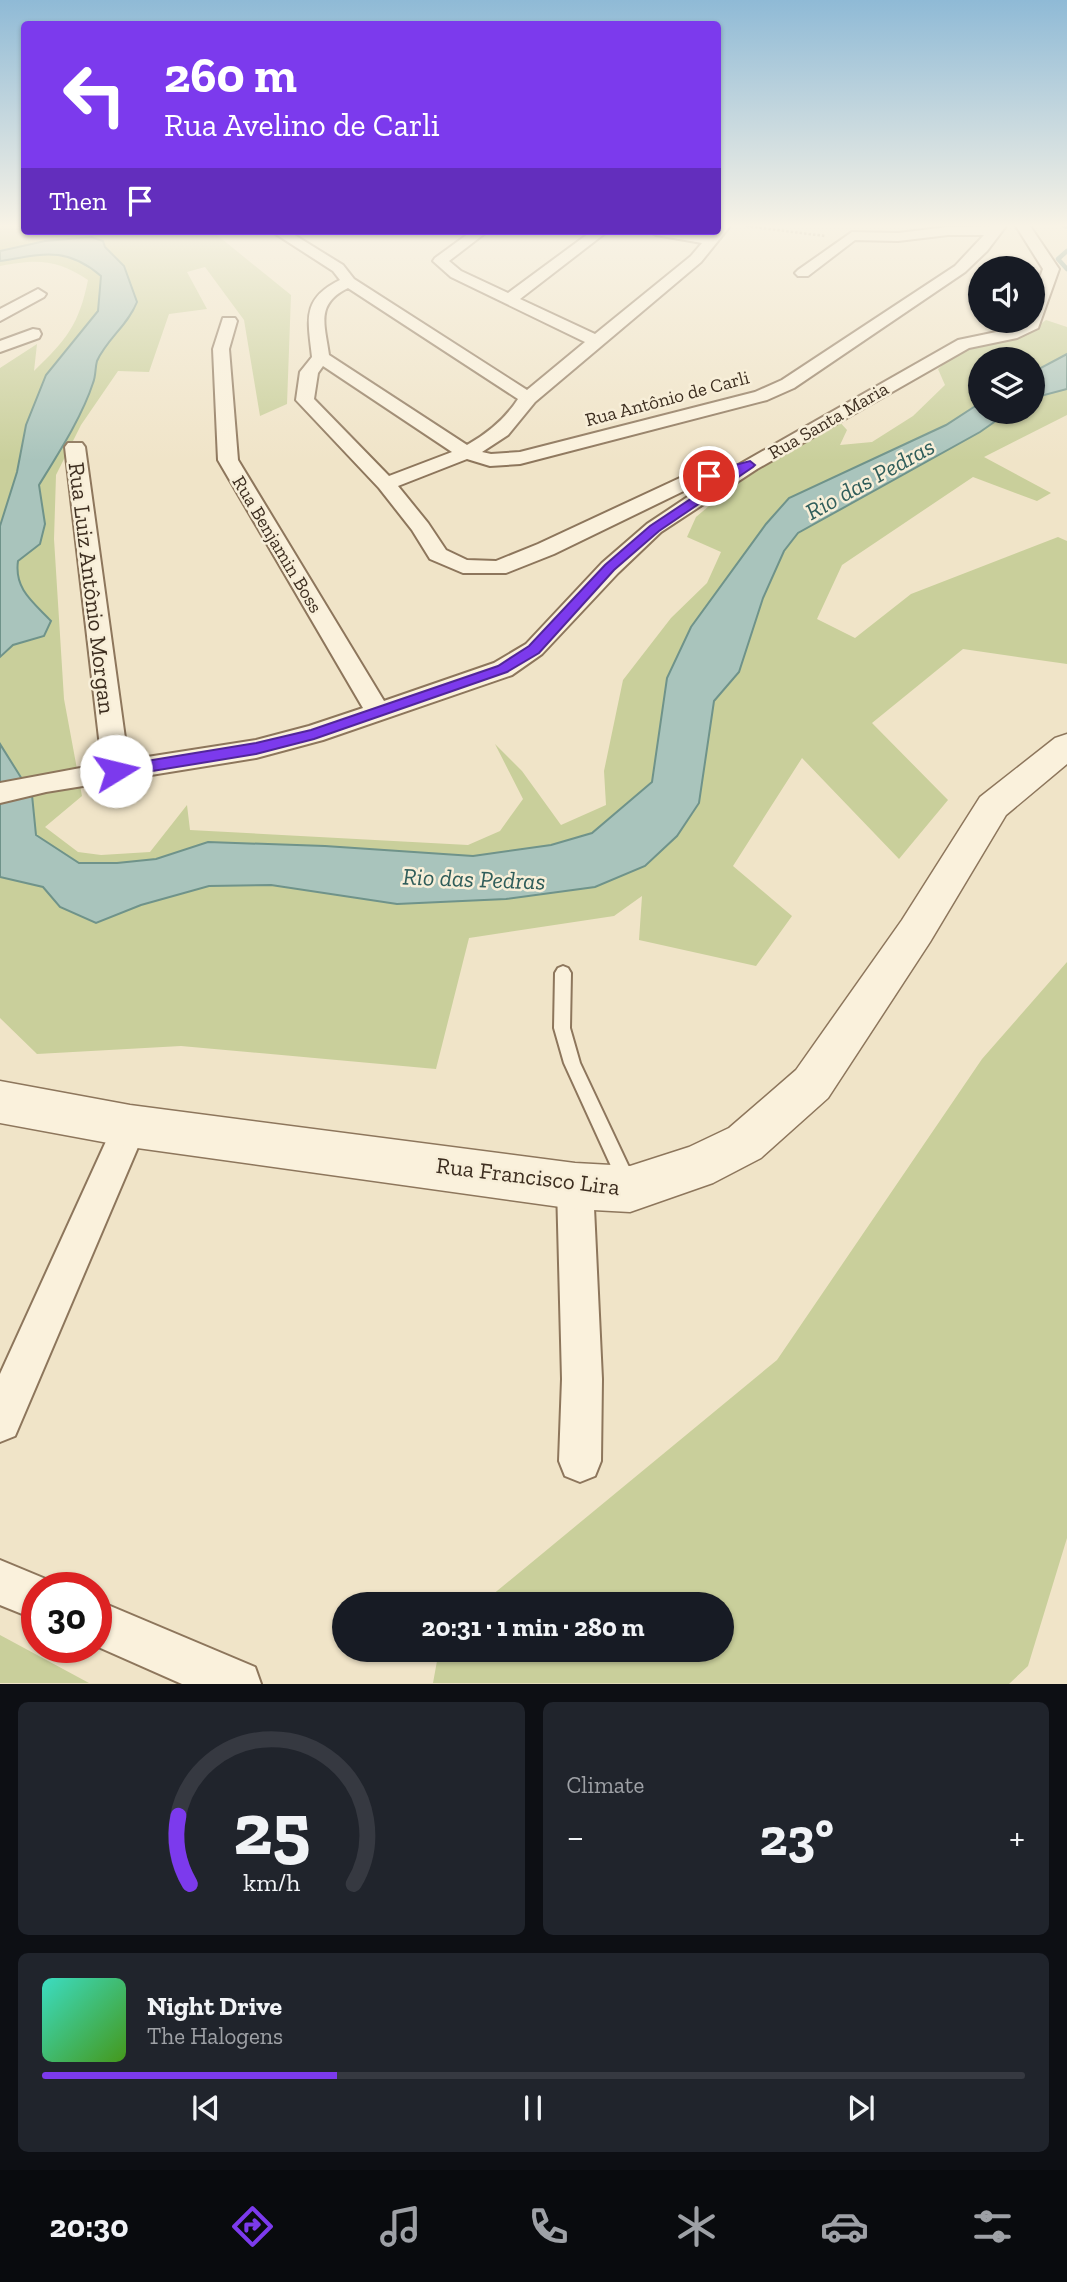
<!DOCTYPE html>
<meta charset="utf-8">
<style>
:root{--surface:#171b24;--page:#20242c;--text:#f1f3f6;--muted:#9ea1a6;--line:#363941;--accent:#7c3aed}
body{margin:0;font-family:"Zilla Slab",serif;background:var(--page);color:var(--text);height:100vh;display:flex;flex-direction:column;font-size:26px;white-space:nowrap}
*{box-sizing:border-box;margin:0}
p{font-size:23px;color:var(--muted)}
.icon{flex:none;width:38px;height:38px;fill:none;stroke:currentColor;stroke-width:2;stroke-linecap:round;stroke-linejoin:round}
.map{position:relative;height:1684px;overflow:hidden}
.side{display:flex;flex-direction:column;gap:18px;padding:18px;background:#0d0f14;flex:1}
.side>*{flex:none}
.guide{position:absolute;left:21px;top:21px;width:700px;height:214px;border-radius:7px;box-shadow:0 2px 5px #0004;background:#7c3aed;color:#fff;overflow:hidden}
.controls{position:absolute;left:968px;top:256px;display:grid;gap:14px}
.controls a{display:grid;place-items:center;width:77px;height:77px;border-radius:50%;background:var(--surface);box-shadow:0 2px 5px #0004;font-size:35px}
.speed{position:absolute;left:21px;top:1572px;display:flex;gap:14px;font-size:35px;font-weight:700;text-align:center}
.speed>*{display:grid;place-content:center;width:91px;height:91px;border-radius:50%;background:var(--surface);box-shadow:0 2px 5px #0004;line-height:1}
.speed .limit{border:10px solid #d22;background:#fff;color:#111}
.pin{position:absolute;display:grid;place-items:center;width:60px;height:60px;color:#fff;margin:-30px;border:4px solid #fff;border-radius:50%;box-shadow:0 2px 7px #0007}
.me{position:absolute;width:77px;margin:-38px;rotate:81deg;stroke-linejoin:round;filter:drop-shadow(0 0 5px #0008)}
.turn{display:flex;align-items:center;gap:24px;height:147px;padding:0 28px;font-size:32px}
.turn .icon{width:91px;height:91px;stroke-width:2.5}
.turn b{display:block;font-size:49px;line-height:60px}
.then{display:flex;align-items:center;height:66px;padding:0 28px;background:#0003;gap:14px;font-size:26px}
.big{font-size:52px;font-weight:700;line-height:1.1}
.side .widget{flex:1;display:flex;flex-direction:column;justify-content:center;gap:10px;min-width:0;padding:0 24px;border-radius:10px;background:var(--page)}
.side .dial{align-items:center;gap:0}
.dial svg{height:182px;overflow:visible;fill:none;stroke:var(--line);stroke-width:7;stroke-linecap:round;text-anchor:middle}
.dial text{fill:var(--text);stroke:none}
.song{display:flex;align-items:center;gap:21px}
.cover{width:84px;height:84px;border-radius:10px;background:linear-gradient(135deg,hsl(170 70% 55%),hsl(100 70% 35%))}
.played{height:7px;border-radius:4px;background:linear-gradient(90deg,var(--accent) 30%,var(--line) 30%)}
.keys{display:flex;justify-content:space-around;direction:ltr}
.heat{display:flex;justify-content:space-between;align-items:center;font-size:38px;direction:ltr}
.side .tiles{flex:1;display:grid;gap:18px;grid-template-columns:1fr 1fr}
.widget:last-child{grid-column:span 2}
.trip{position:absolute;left:332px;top:1592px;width:402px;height:70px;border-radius:35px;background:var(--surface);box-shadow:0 2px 5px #0004;font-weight:700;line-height:70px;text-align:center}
.tabs{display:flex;height:112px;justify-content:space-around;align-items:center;background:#090b0e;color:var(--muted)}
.tabs .icon{width:49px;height:49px}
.tabs .active{color:var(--accent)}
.tabs b{font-size:32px;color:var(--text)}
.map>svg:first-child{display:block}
.green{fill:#c9cf9b;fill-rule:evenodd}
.water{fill:#a9c4bc;stroke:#6f938a;stroke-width:2}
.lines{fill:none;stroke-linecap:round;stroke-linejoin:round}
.stream{stroke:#6f938a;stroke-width:4.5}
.service-casing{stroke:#8d765c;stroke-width:4}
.minor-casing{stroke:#8d765c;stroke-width:4}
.tertiary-casing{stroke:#8d765c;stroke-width:3}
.path{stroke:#8d765c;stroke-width:2.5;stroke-dasharray:2.5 2;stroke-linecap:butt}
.service{fill:#faf1dc;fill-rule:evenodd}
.minor{fill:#faf1dc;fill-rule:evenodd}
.tertiary{fill:#faf1dc;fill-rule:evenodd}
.route{fill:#7c3aed;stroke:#51269a;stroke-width:2}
.labels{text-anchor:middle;stroke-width:5;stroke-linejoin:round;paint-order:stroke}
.far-street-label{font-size:19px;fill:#3d2e20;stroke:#f7eed8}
.street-label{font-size:23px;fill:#3d2e20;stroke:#f7eed8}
.water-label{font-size:24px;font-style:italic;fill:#2f5d5a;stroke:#f7eed8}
</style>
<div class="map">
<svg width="1067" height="1684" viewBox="0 0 1067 1684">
<rect width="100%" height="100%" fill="#f0e4c8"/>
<!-- green -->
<path class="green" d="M0,226H24V231H212L291,295L287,404L260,416L244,320L205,267L187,272L207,309L169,314L149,372L118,371L81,425L56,475L54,539L64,699L82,796L45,827L78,852L101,855L150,852L187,805L190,830L468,845L500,831L523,799L495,744L522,771L561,825L606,805L604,771L623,680L671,618L707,583L721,552L687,537L696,517L729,489L838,420L847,430L840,445L872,442L913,416L945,385L938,369L961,349L1024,336L1046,320L1067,327V415L984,457L1051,493L1037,501L973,477L842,565L817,619L855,638L911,594L1058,537L1067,541V664L963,649L872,723L948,800L899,859L802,758L733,866L792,916L756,966L639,940L642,896L614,916L469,938L436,1069L181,1046L37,1054L0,1018V368L37,344L34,371C66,340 79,325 88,280C56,259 37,259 0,266ZM980,359H1032V411H980Z
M1067,962V1538L1028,1666L1009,1684L433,1683L439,1650H723V1605H480L777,1360L982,1059Z
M0,1635L89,1683H0Z"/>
<!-- water -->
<path class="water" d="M91,237L103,241L105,247L124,266L137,302C128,325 107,339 97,361C95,368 96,376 93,383C82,417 58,454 39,485L45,524L40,544L18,561C14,589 33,602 51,621L44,636L13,645L0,657V526L17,472L26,425L46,375L98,311L101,276C66,246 43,254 0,261V251L45,241Z
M1067,354V389L1033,398V372Z
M980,403V411H1010L980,432L798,533L784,551L763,598L739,672L714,701L699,803L677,836L645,866L595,887L506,899L397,904L271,885L209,886L141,905L96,923L60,907L43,887L0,877V744L32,795L36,835L79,863H117L156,859L208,842L325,846L473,856L551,845L592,833L652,782L667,678L691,627L766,524L789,498L946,425Z"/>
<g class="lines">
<!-- stream -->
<path class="stream" d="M1064,226L1067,227
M1067,251L1058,259L1067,269"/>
<defs>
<path id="service" d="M563,966L568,968L571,973L570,1028L580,1063L636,1182L633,1188L627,1191L621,1188L564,1063L554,1028L555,973L558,968Z"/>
<path id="minor" d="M718,226H730L701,262L535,402L508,435L482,452L491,454L520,452L755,392L782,380L955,266L984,235H948L898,241L855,240L808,276H798L795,273L798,270L852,232L898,233L948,227L1006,226L987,251L965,272L794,388L767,400L520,464L490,466L467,459L398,486L428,523L446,550L467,560L496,561L538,544L682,477L725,465L733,468L958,340L1006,330L1025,320H1032V300L1043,269L1016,226H1030L1059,269L1038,328L1017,338L969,348L757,469L661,532L618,573L542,654L512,675L323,740L256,758L46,792L0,803V783L102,764L65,447L68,443H82L85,447L128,760L256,740L309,726L363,708L218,460L213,349L223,318H235L237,321L229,349L238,460L384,701L494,663L526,644L602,563L647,524L713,480L696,485L554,554L506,573H463L430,559L412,530L379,488L296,400L300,372L312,357C308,320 301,299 340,280L333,271L271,231H288L343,265L354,279L527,390L585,342L451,277L433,261L435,258L472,231H488L449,261L461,271L508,293L592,231H608L520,299L595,334L691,256L702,243L656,235L649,231H683L708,235L711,231H718ZM348,288L518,399C505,419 488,433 467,445L329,355C325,325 315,304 348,288ZM323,366L452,452L389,476L314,399L318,373Z
M38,289L46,294L44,297L0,321V309Z
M33,329L39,330L41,334L39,338L0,352V341Z
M130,1110L142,1115L147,1126L15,1436L0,1442V1374L118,1115Z
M575,1168L588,1174L593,1186L602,1379L601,1461L595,1476L580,1482L565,1476L559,1461L562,1379L557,1186L562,1174Z
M0,1560L53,1582L55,1587H37V1620L0,1605Z
M96,1600L255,1667L261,1684H182L96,1646Z"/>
<path id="tertiary" d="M1067,734V764L1006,815L930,942L828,1098L761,1158L713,1183L630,1212L575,1209L130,1147L0,1123V1081L130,1105L575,1163L630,1166L689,1147L729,1128L796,1070L902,920L980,797L1055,738Z"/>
</defs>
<!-- service casing -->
<use href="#service" class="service-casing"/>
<!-- minor casing -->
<use href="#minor" class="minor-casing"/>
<!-- tertiary casing -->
<use href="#tertiary" class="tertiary-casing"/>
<!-- path -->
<path class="path" d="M746,226L825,236"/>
<!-- service -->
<use href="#service" class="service"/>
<!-- minor -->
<use href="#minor" class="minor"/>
<!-- tertiary -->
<use href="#tertiary" class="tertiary"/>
</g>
<!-- sky -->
<linearGradient id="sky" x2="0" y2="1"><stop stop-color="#8fbad6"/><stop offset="0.49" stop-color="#f8f3e6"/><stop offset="1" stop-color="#f8f3e6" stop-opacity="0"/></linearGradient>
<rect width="1067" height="461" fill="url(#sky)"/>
<!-- route -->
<path class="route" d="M750,461L755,465L753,467L659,531L614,570L539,653L507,672L314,739L256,754L116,777L108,771L116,766L256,743L311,730L498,666L529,646L605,565L650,526L728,474L709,479L704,476L705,473Z"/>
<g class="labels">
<!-- far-street labels -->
<g class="far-street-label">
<text transform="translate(667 398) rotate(-15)" y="7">Rua Antônio de Carli</text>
<text transform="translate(828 420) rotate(-30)" y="7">Rua Santa Maria</text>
<text transform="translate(278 544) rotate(59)" y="7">Rua Benjamin Boss</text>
</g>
<!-- street labels -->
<g class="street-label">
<text transform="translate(92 588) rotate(83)" y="8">Rua Luiz Antônio Morgan</text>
<text transform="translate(528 1176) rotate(7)" y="8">Rua Francisco Lira</text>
</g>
<!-- water labels -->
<g class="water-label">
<text transform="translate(870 479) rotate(-29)" y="8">Rio das Pedras</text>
<text transform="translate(474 879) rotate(2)" y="8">Rio das Pedras</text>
</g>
</g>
</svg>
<div class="controls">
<a><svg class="icon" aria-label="sound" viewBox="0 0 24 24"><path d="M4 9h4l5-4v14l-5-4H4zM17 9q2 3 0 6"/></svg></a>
<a><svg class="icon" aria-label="layers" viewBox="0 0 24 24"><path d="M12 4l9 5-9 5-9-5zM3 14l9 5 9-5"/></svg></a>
</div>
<div class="speed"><div class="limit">30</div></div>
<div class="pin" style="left:709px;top:476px;background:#d93025"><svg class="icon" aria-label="arrive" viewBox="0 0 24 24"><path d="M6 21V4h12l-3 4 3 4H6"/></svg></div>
<svg class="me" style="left:116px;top:771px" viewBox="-20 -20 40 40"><circle r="19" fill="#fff"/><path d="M0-13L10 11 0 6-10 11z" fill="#7c3aed"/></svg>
<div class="trip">20:31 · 1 min · 280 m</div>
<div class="guide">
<div class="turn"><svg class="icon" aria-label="left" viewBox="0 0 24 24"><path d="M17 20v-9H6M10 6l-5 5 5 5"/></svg><div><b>260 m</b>Rua Avelino de Carli</div></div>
<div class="then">Then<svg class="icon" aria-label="arrive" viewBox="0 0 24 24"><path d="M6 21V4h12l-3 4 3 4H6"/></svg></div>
</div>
</div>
<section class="side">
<div class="tiles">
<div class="widget dial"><svg viewBox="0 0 100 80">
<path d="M14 69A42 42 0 1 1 86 69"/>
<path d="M14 69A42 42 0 0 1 9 39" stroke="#7c3aed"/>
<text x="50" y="56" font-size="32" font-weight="700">25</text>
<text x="50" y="72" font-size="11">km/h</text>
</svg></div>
<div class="widget"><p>Climate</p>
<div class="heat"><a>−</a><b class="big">23°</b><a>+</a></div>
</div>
<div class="widget">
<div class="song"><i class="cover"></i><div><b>Night Drive</b><p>The Halogens</p></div></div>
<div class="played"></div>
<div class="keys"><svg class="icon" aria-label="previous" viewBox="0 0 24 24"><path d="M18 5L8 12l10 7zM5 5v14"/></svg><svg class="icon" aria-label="pause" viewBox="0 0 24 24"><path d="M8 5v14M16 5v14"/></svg><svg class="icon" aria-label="next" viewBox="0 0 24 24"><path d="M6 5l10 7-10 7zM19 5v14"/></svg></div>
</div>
</div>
</section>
<nav class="tabs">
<b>20:30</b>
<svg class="icon active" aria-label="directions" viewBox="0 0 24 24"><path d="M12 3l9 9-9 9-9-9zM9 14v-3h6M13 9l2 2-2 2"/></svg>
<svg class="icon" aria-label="music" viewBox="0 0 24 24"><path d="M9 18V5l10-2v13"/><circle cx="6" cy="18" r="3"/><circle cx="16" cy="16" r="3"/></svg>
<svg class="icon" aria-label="phone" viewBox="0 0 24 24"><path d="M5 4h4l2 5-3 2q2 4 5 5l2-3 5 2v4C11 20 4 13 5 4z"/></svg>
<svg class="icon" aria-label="climate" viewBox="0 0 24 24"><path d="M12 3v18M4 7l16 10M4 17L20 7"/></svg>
<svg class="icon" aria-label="car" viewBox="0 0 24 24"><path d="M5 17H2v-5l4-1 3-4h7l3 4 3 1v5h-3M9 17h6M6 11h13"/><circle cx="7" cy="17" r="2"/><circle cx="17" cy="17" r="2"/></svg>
<svg class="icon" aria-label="filters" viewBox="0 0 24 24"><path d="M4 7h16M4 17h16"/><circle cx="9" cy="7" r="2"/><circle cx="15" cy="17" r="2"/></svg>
</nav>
